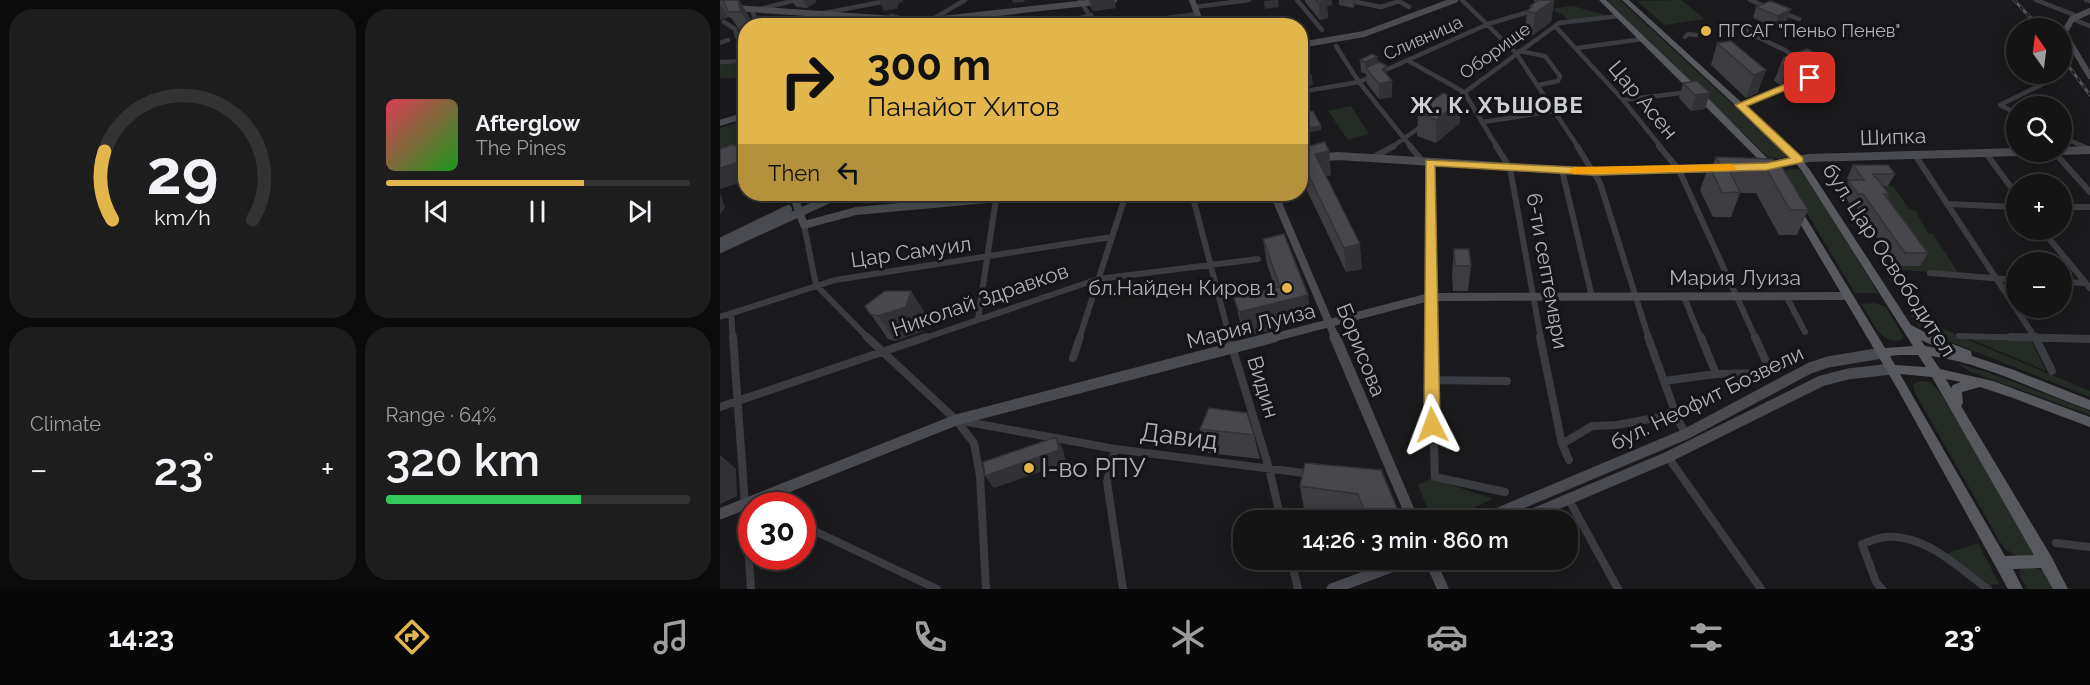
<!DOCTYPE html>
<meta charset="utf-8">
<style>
:root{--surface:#141415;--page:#1d1d1e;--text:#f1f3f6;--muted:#9d9ea0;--line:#333334;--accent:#e3b64b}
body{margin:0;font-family:Raleway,sans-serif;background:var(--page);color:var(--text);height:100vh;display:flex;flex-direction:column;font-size:22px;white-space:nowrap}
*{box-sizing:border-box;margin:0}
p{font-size:20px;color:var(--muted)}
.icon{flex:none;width:33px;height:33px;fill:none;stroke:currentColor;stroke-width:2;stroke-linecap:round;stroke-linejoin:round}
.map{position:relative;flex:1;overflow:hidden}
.panel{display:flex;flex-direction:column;gap:9px;padding:9px;background:#0b0b0c;width:720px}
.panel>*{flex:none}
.guide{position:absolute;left:18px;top:18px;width:570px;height:183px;border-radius:24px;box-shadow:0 3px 15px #0003,0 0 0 2px var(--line);background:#e3b64b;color:#111;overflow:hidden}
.needle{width:39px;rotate:346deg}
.controls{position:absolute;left:1286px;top:18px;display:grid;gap:12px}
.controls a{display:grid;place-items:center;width:66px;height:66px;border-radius:50%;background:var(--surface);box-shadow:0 3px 15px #0003,0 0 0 2px var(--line);font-size:30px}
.speed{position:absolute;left:18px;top:492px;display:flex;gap:12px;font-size:30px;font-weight:700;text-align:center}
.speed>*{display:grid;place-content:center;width:78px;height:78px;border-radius:50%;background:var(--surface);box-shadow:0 3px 15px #0003,0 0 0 2px var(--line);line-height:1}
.speed .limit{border:9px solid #d22;background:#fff;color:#111}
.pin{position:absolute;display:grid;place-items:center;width:51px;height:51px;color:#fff;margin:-26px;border-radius:12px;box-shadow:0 3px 9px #0006}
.me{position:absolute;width:66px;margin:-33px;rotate:357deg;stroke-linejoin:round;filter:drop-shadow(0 0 4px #0008)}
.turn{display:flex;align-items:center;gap:21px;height:126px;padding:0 30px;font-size:27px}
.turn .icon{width:78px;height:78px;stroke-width:2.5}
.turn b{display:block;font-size:42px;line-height:51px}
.then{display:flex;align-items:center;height:57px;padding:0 30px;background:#0003;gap:12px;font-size:22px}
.big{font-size:45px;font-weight:600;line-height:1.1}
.panel .card{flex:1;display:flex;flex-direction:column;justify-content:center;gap:9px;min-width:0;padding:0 21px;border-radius:24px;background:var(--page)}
.panel .dial{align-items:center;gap:0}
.dial svg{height:156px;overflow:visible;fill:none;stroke:var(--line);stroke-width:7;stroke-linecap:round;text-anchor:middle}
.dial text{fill:var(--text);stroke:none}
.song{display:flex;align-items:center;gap:18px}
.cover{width:72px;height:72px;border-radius:9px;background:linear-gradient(135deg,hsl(350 70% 55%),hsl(120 70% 35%))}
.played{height:6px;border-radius:3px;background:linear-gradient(90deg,var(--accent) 65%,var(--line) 65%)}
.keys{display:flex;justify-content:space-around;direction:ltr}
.heat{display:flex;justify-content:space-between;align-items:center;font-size:33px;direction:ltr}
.charge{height:9px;border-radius:4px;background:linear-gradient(90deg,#34c759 64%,var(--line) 0)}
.panel .tiles{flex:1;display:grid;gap:9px;grid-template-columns:repeat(2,1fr)}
.trip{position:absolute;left:513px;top:510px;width:345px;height:60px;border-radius:24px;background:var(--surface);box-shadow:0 3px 15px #0003,0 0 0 2px var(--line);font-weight:600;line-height:60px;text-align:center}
.menu{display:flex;height:96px;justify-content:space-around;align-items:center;background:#080808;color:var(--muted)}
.menu .icon{width:42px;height:42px}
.menu .selected{color:var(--accent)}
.menu b{font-size:27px;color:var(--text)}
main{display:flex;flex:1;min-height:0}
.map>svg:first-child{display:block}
.green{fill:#242c25}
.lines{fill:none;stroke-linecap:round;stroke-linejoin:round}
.street-far2{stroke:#3b3c41;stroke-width:4.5}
.street-far1{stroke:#3b3c41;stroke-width:6}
.street{stroke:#3b3c41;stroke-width:8}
.secondary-far2{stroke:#494b50;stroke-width:6}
.secondary-far1{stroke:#494b50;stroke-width:8}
.secondary{stroke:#494b50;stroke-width:11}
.primary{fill:#58595f;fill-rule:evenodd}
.rail-casing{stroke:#525459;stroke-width:3}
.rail{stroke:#151517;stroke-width:1.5;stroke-dasharray:4.5;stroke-linecap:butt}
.wall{fill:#3d3d41}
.shaded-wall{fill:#323235}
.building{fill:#47474c;stroke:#323235;stroke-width:1.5}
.route{fill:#e3b64b;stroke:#947631;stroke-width:1.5}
.slow{fill:#f59e0b}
.poi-dot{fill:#e3b64b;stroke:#151517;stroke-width:2}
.labels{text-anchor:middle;stroke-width:6;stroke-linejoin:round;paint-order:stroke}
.far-poi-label{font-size:18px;fill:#aeb1ba;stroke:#151517;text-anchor:start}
.far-street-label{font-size:18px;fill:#aeb1ba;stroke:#151517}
.street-label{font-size:21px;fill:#aeb1ba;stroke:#151517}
.poi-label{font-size:21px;fill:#aeb1ba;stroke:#151517;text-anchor:end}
.far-district-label{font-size:22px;font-weight:bold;letter-spacing:1.5px;fill:#ced0d7;stroke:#151517}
.near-street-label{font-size:26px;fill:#aeb1ba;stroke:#151517}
.near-poi-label{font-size:26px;fill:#aeb1ba;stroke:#151517;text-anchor:start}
</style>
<main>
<section class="panel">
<div class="tiles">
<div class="card dial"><svg viewBox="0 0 100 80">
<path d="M14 69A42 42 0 1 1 86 69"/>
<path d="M14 69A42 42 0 0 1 10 34" stroke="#e3b64b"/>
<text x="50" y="56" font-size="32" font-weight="700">29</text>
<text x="50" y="72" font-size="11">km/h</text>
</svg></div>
<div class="card">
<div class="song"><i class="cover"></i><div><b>Afterglow</b><p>The Pines</p></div></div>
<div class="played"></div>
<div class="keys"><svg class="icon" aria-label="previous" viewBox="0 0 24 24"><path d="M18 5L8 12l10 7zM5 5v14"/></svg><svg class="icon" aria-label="pause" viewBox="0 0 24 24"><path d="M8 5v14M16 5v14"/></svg><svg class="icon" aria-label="next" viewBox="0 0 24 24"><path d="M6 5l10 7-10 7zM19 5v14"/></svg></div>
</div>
<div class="card"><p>Climate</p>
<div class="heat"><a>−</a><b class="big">23°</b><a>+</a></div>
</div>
<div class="card"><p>Range · 64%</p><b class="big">320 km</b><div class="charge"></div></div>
</div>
</section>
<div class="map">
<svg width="1370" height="589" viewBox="0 0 1370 589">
<rect width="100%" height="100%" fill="#1a1a1c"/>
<!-- green -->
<path class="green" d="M887,0H900L1068,156L1059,159L1047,156Z
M961,0L985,19L945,25L917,1Z
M853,6L892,17L849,22L843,15L831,9Z
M0,64H25V78H0Z
M631,106L649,134L628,140L608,111Z
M25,120V149L0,157V128Z
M1068,169H1078L1085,174L1158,293H1135L1064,175V172Z
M1145,186H1173L1189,209L1195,210L1208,234H1213L1239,274L1180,270L1177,266H1199Z
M1155,303L1166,307L1184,337L1181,340C1159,344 1152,320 1141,304Z
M1202,311L1210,322L1234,334L1370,391V397L1211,334L1194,322L1189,312Z
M1248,338L1311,340L1326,371Z
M1236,363L1267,372L1370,411V415L1251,372Z
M1201,381L1210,382L1219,391L1314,548V558L1300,559L1283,547L1195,393L1193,384Z
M711,478L773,499C761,504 725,523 714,515C706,509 702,494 698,485Z
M1258,543L1279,584L1270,585L1226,554Z
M1305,567C1323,567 1327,574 1336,589H1307L1300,576L1299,569Z"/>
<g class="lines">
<!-- street-far2 -->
<path class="street-far2" d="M360,0L376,26
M577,0L602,30
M626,0L661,7L679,1
M677,0L689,7
M742,0L796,53L858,147
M1030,0L1049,8
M1316,0L1357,16
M1366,0L1370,1
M475,7L529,0
M40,9L76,0
M1060,12L1079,19
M33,13L38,26
M104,13L172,0
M252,16L261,26
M1352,19L1370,26
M433,20L477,14
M4,22L15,29L17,37L26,34
M201,26L245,0
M333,26L371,15
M835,26L903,100L941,147
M965,37L968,34L976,35
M0,43L8,40
M616,46L639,82L691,147
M857,48L923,39
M799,51L825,56L840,76L838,81L819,85
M687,60L744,92L777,147
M0,62L26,61
M580,92L639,82L768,24L815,10
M903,100L969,92
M730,103L839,23L899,16
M1020,105L1090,78L1095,73L1065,50L1029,33L1028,26
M1280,105L1337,77
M1280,105L1296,113
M763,122L836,111
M1341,136L1364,147
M672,147L703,125"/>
<!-- street-far1 -->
<path class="street-far1" d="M690,146L703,162
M776,146L790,168L821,339
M857,146L880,183L929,339
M939,146L959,170L1036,339
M1361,146L1368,149
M1265,152L1296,194
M1334,152L1370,192
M1195,155L1316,339
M652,158L674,146
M710,163V339
M842,170L872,297
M472,194L510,339
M1228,204L1296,207
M1341,207H1370
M84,225L96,285L149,339
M1322,230L1370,288
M1210,273L1296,280
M1341,282L1365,283
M1066,296L1085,332
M964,297L981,339
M11,313L13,339
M0,317L115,280L391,237
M258,319L276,199
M1239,336L1356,339
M202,339L378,279L538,259
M359,339L406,194"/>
<!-- street -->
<path class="street" d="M13,337L31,589
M147,337L236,420L254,443L260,476L266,589
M509,337L549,468L561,520
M710,337L715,477L785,492
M820,337L842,444L849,460
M928,337L958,420L966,434
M981,337L996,374
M1291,337L1370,339
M1315,337L1332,371
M353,358L360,337
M710,380L787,381
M944,381L996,374L1046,373L1049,368L1035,337
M0,407L206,337
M242,421L395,449L592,474
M842,444L872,426L897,425L956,414
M395,449L387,482L403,589
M948,457L1041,589
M47,495L57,506
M849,500L898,589
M82,525L217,589
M1336,543L1370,547
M571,560L578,589
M1162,589L1156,582L1142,544C1149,542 1157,538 1165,537C1204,533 1239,568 1268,589"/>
<!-- secondary-far2 -->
<path class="secondary-far2" d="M472,0L482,26
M0,7L204,21L394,0
M1370,11L1352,19L1344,33L1370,76
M580,45L644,34L735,0
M0,123L26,115"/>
<!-- secondary-far1 -->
<path class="secondary-far1" d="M1341,151L1370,150
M580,159L618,156L874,172L1000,168
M1047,166L1089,158L1298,152
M73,194L84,225L136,211L323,194
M554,194L616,339
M0,242L68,209
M0,249L120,194
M549,339L709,297L1128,296"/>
<!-- secondary -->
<path class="secondary" d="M615,337L693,520
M0,514L236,420L554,337
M762,520L966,434L1090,368L1108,362L1162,353
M799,520L948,457L1101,381L1128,374L1171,369
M710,560L723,589
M612,589L690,560"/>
<!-- primary -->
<path class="primary" d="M879,0H886L979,89L1055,166V170H1049Z
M902,0H909L1076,152L1090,170L1191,325L1212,336L1251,351L1252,356L1294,370L1370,400V410C1317,392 1268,364 1211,356L1220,369L1273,381L1370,417V427L1293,398L1260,387L1242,392L1243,403L1241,406L1331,556L1348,589H1333L1321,568L1293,569L1303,589H1288L1177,388L1072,210L1074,208H1080L1165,348L1193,346L1082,171L1070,156ZM1201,340L1221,349L1205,346ZM1180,355H1198L1206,367L1175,365L1170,356ZM1180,374L1212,377L1314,555L1285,556ZM1226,379L1241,382L1233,385L1231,388Z"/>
<defs>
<path id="rail" d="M1294,0L1320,28
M1341,56L1370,95"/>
</defs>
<!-- rail casing -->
<use href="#rail" class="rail-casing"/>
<!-- rail -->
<use href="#rail" class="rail"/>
</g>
<!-- wall -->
<path class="wall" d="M0,0H19L29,16L32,26H26V31H20L12,19L9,17L0,20Z
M72,0H95L96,2L87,8L76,7Z
M368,0H394L396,8L373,11L371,8Z
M585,0H612V5L607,6L608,18L600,20L585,2Z
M619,0H635V6L633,8L619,5Z
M814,0H834L831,22L813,35L805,33L807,11L809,9L810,6L814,3Z
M1036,7L1067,20L1054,27L1033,18Z
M186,18L189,26H163L160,19Z
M997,43L1046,70L1037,93L1026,98L991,65Z
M26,44V57L19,49Z
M1094,52L1085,75L1061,85L1054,81L1063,58Z
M657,57L658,63L672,81V97L659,99L647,84L646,74L641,72L640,60Z
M963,83L990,93L985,109L971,111L959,98Z
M698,112L740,123L716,143L697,136Z
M585,147L611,175L606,176L642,269L626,272L580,176V151L585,150Z
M996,157L1058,167L1088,210L1077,235H1059L1036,193H1020L1011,217H993L980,190L989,165H993Z
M1133,165L1175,174L1168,186H1163L1169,194L1167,197L1208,253L1200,266H1177L1136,207H1132L1122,193L1129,180L1127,178Z
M543,239L591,320L524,337L514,298L555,288L547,264Z
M734,249L751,266L748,291H733L732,274Z
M145,306L207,316L203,331L175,341L168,339Z
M480,429L534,435L540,459L488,453Z
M585,463L682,520H632L631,516L584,509L580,486Z
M642,560H669L645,568Z"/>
<!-- shaded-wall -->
<path class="shaded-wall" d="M18,0H19L29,16L32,26H30L21,12Z
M83,0H95L96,2L87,8Z
M159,0H183V2L179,3L177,9L164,11Z
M292,0H304L305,2L293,3Z
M370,0H394L396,8L373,11Z
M553,0H558L559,7L545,9L544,1Z
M599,0H612V5L607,6L608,18L600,20Z
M633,0H635V6L633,8Z
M834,0L831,22L813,35L815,13Z
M0,4L9,17L0,20Z
M1071,9L1067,20L1054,27L1058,16Z
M186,18L189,26H179L178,23Z
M1094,52L1085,75L1061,85L1069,62Z
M657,57L658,69L646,68V74L645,62Z
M667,66V82L672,81V97L659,99V84L662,69Z
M1046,70L1037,93L1026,98L1034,75Z
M592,77L593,85L580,87V79Z
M990,93L985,109L971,111L975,95Z
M741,100L740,123L716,143V120Z
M601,126V130L580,134V130Z
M14,144L26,160V181L0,189V168L14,146Z
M609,151L611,175L597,178L595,154Z
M0,193L5,207L0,215Z
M640,244L642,269L626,272L624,248Z
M191,291L207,316L203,331L175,341L158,316Z
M588,295L591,320L524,337L519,312Z
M336,437L343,449L346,463L274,488L265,476Z
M0,455L16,469L17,496L0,504Z
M644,560H669L645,568Z"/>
<!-- building -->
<path class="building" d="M1,0H18L21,12H8L4,1Z
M596,0H606L607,1L598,3Z
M819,0H834L815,13L807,11L812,7L810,6Z
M1050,1L1071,9L1058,16L1036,7Z
M171,14L186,18L178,23L160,19Z
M466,14L470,25L459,26L458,23H454L452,17Z
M438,17L446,25L405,26Z
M124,23L131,26H117Z
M1011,41L1046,70L1034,75L997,43Z
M26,44V50L19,49Z
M1087,49L1094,52L1069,62L1063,58Z
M652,54L657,57L645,62L640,60Z
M659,62L667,66L662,69L672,81L659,84L646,68Z
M590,74L592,77L580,79V76Z
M977,81L990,93L975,95L963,83Z
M723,93L741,100L716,120L698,112Z
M585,107L588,112L593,111L601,126L580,130V109Z
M605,142L609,151L595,154L640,244L624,248L580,158V151L587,150L585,147Z
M26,143V160L0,168V149L14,144V146Z
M996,157L1053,159L1058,167H1062L1088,210H1070L1046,168H1008L1020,192L1002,193L989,165H1000Z
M1133,165H1168L1175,174H1153L1169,194H1164L1208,253H1185L1143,194H1138L1128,180H1144Z
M564,234L588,295L519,312L514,298L560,287L543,239Z
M734,249H749L751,266H735Z
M165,291H191L186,307L158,316L150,314L145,306Z
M489,408L527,413L534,435L480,429Z
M336,437L339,450L265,476L263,462Z
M585,463L661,470L682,520H633L631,515L644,510L638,494L580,486Z"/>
<!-- route -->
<path class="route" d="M1087,75L1095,78L1027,106L1083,158V162L1079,163L1047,170L874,175L715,166L720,425L718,430L712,432L707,430L704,425L706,160L874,168L1047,163L1070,158L1015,105Z"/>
<!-- slow -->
<path class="slow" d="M1011,164L1017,168L1015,170L854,174L848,171L854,167Z"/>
<!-- markers -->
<g class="poi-dot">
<circle cx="986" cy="31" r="6"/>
<circle cx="567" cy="288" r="6"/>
<circle cx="309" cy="468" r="6"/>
</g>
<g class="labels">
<!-- far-poi labels -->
<g class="far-poi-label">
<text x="998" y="37">ПГСАГ "Пеньо Пенев"</text>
</g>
<!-- far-street labels -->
<g class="far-street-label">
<text transform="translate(703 38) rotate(-24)" y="6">Сливница</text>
<text transform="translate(775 51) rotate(-36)" y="6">Оборище</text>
</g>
<!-- street labels -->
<g class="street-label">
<text transform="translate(923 100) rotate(50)" y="7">Цар Асен</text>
<text transform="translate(1173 137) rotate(-2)" y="7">Шипка</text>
<text transform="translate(191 252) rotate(-8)" y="7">Цар Самуил</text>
<text transform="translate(1169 260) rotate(57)" y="7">бул. Цар Освободител</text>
<text transform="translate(827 271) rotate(80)" y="7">6-ти септември</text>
<text x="1015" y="285">Мария Луиза</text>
<text transform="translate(260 300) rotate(-19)" y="7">Николай Здравков</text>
<text transform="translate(531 326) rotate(-14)" y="7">Мария Луиза</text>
<text transform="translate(641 350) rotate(68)" y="7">Борисова</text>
<text transform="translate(543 387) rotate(73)" y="7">Видин</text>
<text transform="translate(987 398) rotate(-26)" y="7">бул. Неофит Бозвели</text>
</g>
<!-- poi labels -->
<g class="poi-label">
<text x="555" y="295">бл.Найден Киров 1</text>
</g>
<!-- far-district labels -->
<g class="far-district-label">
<text x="777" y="113">Ж. К. ХЪШОВЕ</text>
</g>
<!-- near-street labels -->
<g class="near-street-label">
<text transform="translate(459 436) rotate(7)" y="9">Давид</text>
</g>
<!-- near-poi labels -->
<g class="near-poi-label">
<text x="321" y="477">I-во РПУ</text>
</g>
</g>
</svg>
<div class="controls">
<a><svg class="needle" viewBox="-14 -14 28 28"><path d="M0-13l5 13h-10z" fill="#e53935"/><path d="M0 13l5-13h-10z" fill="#9d9ea0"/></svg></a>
<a><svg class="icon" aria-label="search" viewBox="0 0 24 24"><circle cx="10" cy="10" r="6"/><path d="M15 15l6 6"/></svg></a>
<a>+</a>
<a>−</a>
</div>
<div class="speed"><div class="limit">30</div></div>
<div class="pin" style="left:1090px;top:78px;background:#d93025"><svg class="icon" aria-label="arrive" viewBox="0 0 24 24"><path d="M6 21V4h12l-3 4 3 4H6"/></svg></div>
<svg class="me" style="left:712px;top:425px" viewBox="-20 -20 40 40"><path d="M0-17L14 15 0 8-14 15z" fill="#e3b64b" stroke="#fff" stroke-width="4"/></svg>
<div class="trip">14:26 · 3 min · 860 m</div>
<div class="guide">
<div class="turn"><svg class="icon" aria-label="right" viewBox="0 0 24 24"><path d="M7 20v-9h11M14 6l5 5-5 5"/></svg><div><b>300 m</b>Панайот Хитов</div></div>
<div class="then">Then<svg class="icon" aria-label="left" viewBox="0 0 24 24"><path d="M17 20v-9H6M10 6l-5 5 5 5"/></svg></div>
</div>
</div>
</main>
<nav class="menu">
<b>14:23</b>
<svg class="icon selected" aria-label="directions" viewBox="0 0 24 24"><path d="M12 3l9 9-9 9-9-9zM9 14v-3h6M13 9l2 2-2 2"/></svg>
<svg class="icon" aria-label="music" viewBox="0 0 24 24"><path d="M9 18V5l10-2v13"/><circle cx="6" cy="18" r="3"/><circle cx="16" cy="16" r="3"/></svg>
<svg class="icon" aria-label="phone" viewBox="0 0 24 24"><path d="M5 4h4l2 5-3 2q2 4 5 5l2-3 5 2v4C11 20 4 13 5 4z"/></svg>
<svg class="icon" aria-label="climate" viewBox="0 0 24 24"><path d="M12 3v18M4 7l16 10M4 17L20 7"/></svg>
<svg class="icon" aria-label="car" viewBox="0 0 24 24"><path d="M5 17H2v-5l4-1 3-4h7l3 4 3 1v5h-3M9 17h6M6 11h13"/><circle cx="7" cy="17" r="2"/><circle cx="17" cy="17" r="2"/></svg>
<svg class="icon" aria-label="filters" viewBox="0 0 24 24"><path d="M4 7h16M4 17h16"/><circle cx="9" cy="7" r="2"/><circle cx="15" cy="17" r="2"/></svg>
<b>23°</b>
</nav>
